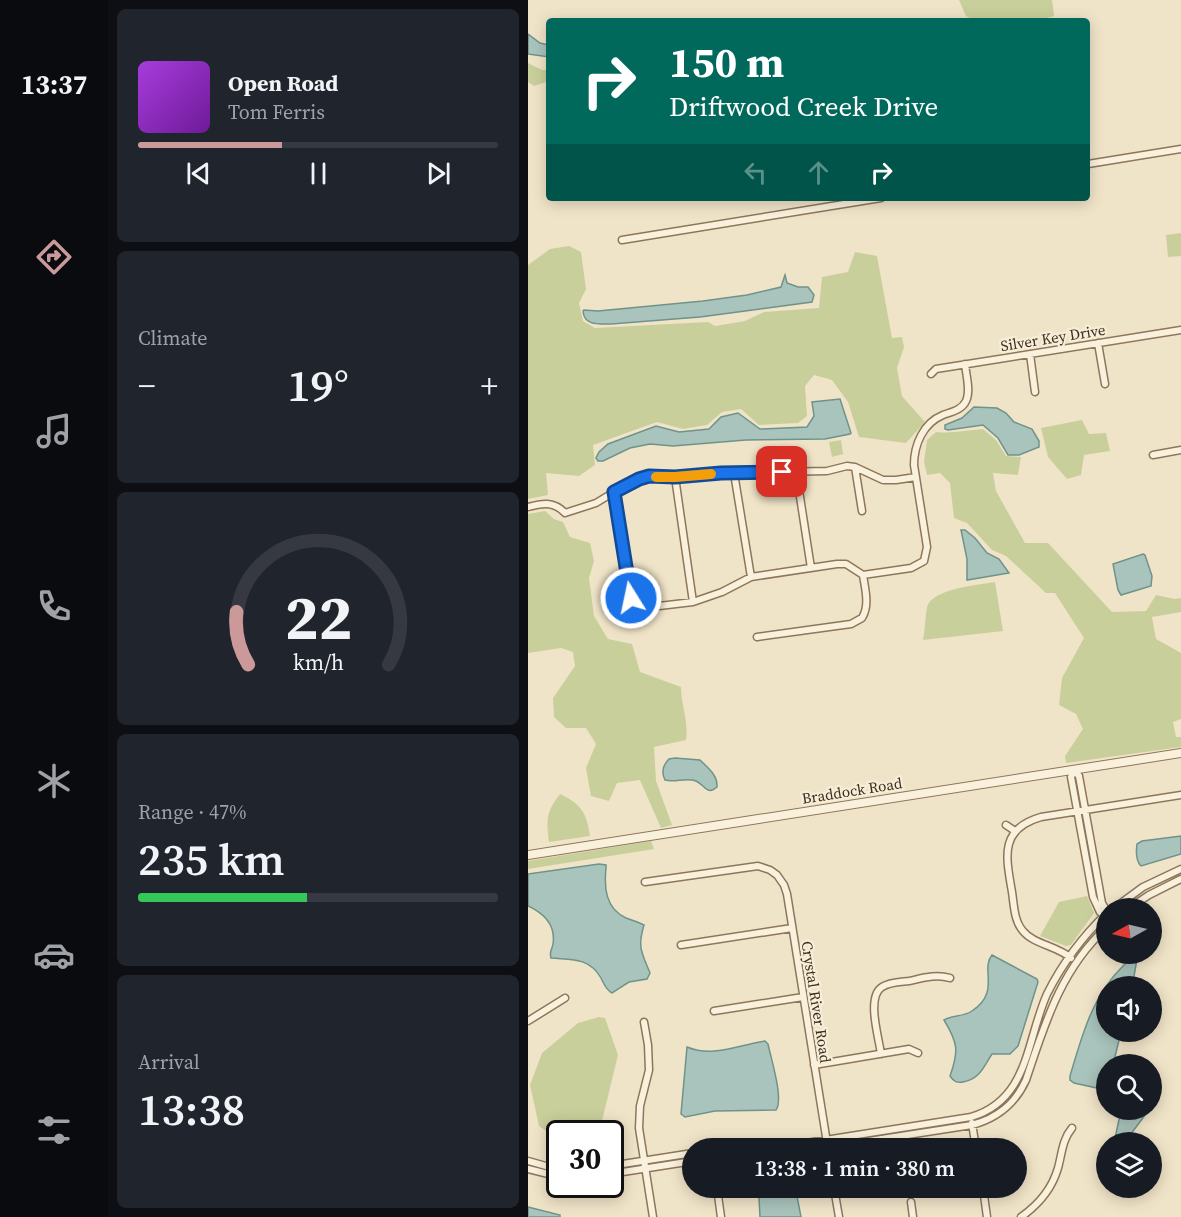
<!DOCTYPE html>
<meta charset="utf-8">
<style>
:root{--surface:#171b24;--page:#20242c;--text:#f1f3f6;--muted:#9ea1a6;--line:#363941;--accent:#cc999b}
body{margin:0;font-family:"Source Serif 4",serif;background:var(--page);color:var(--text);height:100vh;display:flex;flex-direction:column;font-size:22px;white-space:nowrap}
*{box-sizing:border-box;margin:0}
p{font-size:20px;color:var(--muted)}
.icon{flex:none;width:33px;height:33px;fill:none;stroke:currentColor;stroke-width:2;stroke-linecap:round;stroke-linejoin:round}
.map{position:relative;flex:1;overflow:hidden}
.details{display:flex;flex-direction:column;gap:9px;padding:9px;background:#0d0f14;width:420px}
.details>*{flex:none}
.hud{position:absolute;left:18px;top:18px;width:544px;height:183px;border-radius:6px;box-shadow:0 3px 15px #0003;background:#00695c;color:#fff;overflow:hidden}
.needle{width:39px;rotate:262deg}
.buttons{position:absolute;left:568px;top:898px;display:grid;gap:12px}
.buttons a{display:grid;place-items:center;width:66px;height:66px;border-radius:50%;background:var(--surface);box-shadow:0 3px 15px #0003;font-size:30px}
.speed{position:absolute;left:18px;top:1120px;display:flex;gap:12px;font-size:30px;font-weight:700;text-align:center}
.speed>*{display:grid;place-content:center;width:78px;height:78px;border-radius:50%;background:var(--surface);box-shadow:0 3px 15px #0003;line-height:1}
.speed .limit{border:3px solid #111;border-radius:9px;background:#fff;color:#111}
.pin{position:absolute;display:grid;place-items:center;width:51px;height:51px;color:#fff;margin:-26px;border-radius:12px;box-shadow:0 3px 9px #0006}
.me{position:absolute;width:66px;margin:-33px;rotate:350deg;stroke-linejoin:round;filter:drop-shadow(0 0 4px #0008)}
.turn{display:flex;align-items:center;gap:21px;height:126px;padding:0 24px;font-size:27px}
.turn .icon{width:78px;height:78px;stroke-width:2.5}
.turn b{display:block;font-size:42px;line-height:51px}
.lanes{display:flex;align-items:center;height:57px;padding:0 24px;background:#0003;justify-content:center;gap:30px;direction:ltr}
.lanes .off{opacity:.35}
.big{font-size:45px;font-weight:600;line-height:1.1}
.details .card{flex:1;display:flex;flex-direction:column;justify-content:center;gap:9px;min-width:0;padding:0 21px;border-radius:9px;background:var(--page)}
.details .dial{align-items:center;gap:0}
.dial svg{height:156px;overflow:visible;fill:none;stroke:var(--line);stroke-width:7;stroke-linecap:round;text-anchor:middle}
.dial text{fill:var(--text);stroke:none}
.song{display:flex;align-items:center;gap:18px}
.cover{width:72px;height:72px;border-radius:9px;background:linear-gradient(135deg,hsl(280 70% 55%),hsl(280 70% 35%))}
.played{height:6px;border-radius:3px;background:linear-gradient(90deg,var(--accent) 40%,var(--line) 40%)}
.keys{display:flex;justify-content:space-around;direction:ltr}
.heat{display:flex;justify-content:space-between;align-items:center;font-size:33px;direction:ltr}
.charge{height:9px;border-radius:4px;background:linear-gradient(90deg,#34c759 47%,var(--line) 0)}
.trip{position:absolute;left:154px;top:1138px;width:345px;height:60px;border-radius:30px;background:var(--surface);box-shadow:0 3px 15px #0003;font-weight:600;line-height:60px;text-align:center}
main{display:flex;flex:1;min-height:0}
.tabs{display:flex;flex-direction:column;width:108px;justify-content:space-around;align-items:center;background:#090b0e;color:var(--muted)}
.tabs .icon{width:42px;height:42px}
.tabs .current{color:var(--accent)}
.tabs b{font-size:27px;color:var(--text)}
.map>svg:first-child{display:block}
.green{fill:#c9cf9b}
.water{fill:#a9c4bc;stroke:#6f938a;stroke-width:1.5}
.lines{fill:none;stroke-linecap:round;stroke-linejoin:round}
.minor-casing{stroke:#8d765c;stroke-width:9}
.tertiary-casing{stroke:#8d765c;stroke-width:10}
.minor{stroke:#faf1dc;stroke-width:6}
.tertiary{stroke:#faf1dc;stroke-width:8}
.route-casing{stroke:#114b97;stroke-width:15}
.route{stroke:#1a73e8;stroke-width:10}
.slow{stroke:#f59e0b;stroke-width:10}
.labels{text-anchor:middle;stroke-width:4.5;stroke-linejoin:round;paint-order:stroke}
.street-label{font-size:15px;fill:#3d2e20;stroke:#f7eed8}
</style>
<main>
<nav class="tabs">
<b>13:37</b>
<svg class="icon current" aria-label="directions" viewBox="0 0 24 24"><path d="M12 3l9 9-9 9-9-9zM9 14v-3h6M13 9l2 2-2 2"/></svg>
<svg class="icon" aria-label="music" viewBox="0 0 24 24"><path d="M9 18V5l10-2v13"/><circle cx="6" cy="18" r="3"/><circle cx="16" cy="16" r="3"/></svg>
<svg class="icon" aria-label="phone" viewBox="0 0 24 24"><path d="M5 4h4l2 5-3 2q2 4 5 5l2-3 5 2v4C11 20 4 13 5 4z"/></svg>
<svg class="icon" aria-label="climate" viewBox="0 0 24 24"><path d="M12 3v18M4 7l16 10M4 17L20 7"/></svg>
<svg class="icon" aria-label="car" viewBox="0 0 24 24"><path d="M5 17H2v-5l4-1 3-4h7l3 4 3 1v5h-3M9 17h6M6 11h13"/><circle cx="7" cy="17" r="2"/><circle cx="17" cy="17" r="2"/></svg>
<svg class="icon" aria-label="filters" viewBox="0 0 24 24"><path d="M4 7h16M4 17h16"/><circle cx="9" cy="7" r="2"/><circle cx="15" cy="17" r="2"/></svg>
</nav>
<section class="details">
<div class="card">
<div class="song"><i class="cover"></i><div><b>Open Road</b><p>Tom Ferris</p></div></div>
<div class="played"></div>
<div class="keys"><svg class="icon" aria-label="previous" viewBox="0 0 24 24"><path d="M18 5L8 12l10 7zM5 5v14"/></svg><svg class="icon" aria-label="pause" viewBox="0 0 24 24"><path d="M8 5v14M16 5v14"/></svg><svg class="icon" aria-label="next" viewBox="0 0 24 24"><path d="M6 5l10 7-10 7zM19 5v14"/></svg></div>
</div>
<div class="card"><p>Climate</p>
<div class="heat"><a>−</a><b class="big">19°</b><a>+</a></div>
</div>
<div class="card dial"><svg viewBox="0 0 100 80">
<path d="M14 69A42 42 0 1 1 86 69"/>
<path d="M14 69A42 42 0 0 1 8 42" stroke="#cc999b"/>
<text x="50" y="56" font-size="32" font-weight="700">22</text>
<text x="50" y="72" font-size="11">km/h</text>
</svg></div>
<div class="card"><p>Range · 47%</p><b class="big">235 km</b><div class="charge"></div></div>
<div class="card"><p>Arrival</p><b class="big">13:38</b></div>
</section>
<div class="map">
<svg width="653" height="1217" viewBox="0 0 653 1217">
<rect width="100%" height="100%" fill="#f0e4c8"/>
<!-- green -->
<path class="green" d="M431,0H524L526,16L507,21H447L438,16Z
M0,63L14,70H21V81L6,86L0,82Z
M653,233V256L640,257L638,235Z
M41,246L53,252L58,289L51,303L55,321L67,328L180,322L187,326L217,321L236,312L291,308L294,277L320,272L327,252L349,256L364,338L374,337L376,347L369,368L374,396L397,422L378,443L331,437L320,402L304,380L286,375L277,386L279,416L270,423L231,425L213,409L194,412L179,425L155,429L129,422L65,445L67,465L51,476L18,473L20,495L0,499V265L22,249Z
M554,420L561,434L578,433L582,451L556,455L553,475L539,479L520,457L513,428Z
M455,429L468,440L478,456L493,457L490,475L465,473L468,491L497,543H520L584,612L618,611L628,595L647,599L653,598V612L624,617L628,639L653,653V719L645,722L648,737H653V747L538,763L537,756L555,729L548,714L531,705L534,678L556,638L527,593H518L478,556L464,550L439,523L426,518L422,483L412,473L399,475L396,462L399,440L408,432C424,434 439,430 455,429Z
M313,440L315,454L304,457L301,442Z
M17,511L26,519L35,522L42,537L62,543L66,561L61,578L66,616L80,639L104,644L112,672L153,687C153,705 161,722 158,740L126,747L128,781L144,825L133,828L112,780L89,783L81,801L63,796L58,768L68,744L58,728H38L26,717L25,698L47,666L45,652L33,648L0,653V514Z
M467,582L475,631L395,640C397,630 397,618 399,607C405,588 451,585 467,582Z
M32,794C53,804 59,813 62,836L21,842C18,820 18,812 32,794Z
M123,841L126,849L0,869V861Z
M559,896L566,913L543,945L538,946L512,936L531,902Z
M71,1017L77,1018L90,1055L72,1129L50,1134H32L30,1139L11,1126L2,1085L14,1053L50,1023Z"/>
<!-- water -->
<path class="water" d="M0,34L12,43L21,45V57L0,54Z
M257,275L259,283L270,287H280L286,295L284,302L172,317L83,324C71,324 56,326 55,311L56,310L70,311L175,301L219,295L253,287Z
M312,399L323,433L322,434L297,439L218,440L145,446L122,444L102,448L75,461H70L68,458L71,452L80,444L128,426L151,432L181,429L193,417L210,413L232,429L279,427L286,416L284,402Z
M446,407L469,408L478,413L486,422L504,429L511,441V447L491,455H480L470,438L455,425L420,430L417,429V425L434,418Z
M433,530H437L447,538L459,553L471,559L481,573L439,580V559Z
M615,554L617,555L624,576L623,586L593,595L590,590L585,564Z
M147,758L172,760C180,768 190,775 189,787C179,796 177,785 168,781C158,777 147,783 137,780C133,772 135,765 141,759Z
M653,836V854L613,866C608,861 608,851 609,844L614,841Z
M71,864L78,865V868C76,887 77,908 98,918C104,920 110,922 116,925C109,948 114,953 122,973L119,979L101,982L84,993C78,990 76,984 73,978C61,957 43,960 23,958C21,951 24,950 25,944C28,925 15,913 0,906V874Z
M610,954L604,987H579V1032H593L585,1065H579L578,1090L546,1083L542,1080V1076C554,1036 564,996 595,966C600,961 604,956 610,954Z
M464,955L509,979L510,982L490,1046L482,1054H464C456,1066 452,1079 435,1082C429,1083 426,1082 422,1076C431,1051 430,1043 416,1020C424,1015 435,1017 444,1011C473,992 452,969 464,955Z
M237,1041L240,1044C243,1059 256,1099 248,1110L187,1111L157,1117L153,1114L159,1047C185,1058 209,1045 237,1041Z
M593,1110H621L596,1143H586Z
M260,1192L266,1193L269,1196L273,1217H232L231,1198L235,1195Z
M0,1207L32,1215V1217H0Z"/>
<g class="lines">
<defs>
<path id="minor" d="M560,164L653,149
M94,240L353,198
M570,343L577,384
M502,354L507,392
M403,374L408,369L653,330
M625,455L653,450
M327,467L334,511
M268,471L283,568
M206,473L223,577
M147,477L165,602
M86,492L101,592L107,603L114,608L165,602L194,592L223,577L309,564H318L335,575L383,568L396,561
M0,507C14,503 26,501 37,513L68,503L96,486L121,476L147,477L193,473L299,471L319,466L327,467L355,480H368L388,477
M396,561L399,547L386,465C386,445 395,423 415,415C423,412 434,410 438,401C443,391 438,375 437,364
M334,618C342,605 337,589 335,575
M229,637L323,624L334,618
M546,770L543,777L565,897L572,912L579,915
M546,770L551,776L574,903L577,908L578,914
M478,825L487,831
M117,882L230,866L242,870L249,875L256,885L259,894L300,1149
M585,909L615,887L653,869
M600,909L621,895L653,879
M153,945L264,928
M543,958C529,946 505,944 495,931C486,921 486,905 484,892C478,857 471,829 513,817L653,795
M186,1011L275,997
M0,1021L37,998
M116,1022L120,1045L121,1070L112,1106L111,1128L125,1217
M353,1054C351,1038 338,997 354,987C361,982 372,982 381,981C395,978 408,974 422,978
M286,1065L381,1049L390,1053
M444,1123L448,1149
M191,1149L253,1147L443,1117C501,1100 498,1041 519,994C534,964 554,937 579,913
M289,1149L444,1125C470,1118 487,1104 498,1080C517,1023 533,969 579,927
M0,1161L32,1170
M82,1166L165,1153
M0,1169L32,1177
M82,1174L165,1161
M189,1188L193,1217
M306,1188L311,1217
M455,1188L459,1217
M383,1202L385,1217
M493,1217C510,1205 524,1189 530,1168C534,1154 534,1140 544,1128"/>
<path id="tertiary" d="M0,855L653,753"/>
</defs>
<!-- minor casing -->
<use href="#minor" class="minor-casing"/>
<!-- tertiary casing -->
<use href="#tertiary" class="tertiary-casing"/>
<!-- minor -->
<use href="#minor" class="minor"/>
<!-- tertiary -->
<use href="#tertiary" class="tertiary"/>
</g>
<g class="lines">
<defs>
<path id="route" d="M103,598L86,492L111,479L121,476L147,477L193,473L254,472"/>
</defs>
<!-- route casing -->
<use href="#route" class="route-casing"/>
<!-- route -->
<use href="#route" class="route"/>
<!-- slow -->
<path class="slow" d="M128,477H147L183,474"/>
</g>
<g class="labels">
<!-- street labels -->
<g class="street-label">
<text transform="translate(525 338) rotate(-9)" y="5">Silver Key Drive</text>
<text transform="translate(324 791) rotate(-9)" y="5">Braddock Road</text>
<text transform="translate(288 1002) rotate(81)" y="5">Crystal River Road</text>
</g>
</g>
</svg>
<div class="buttons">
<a><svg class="needle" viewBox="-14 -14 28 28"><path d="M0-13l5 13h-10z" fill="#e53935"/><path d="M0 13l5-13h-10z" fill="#9ea1a6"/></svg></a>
<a><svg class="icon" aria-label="sound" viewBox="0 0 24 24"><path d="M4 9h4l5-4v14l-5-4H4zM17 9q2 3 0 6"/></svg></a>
<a><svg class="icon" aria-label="search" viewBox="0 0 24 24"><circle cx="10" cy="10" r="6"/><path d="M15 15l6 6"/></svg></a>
<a><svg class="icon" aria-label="layers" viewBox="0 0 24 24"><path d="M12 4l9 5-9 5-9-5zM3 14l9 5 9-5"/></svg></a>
</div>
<div class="speed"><div class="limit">30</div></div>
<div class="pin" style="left:254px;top:472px;background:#d93025"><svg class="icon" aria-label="arrive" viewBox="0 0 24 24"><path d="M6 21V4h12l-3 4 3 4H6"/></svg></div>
<svg class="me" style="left:103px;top:598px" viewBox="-20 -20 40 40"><circle r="17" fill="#1a73e8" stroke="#fff" stroke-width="3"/><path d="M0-11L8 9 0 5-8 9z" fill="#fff"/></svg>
<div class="trip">13:38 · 1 min · 380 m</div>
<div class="hud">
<div class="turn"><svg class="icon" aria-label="right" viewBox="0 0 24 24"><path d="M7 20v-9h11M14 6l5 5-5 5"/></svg><div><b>150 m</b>Driftwood Creek Drive</div></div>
<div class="lanes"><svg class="icon off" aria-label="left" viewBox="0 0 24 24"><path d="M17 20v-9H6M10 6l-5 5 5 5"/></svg><svg class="icon off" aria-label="ahead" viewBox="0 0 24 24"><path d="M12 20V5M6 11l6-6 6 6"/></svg><svg class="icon" aria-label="right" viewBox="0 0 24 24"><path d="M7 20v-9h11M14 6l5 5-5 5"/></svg></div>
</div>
</div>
</main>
